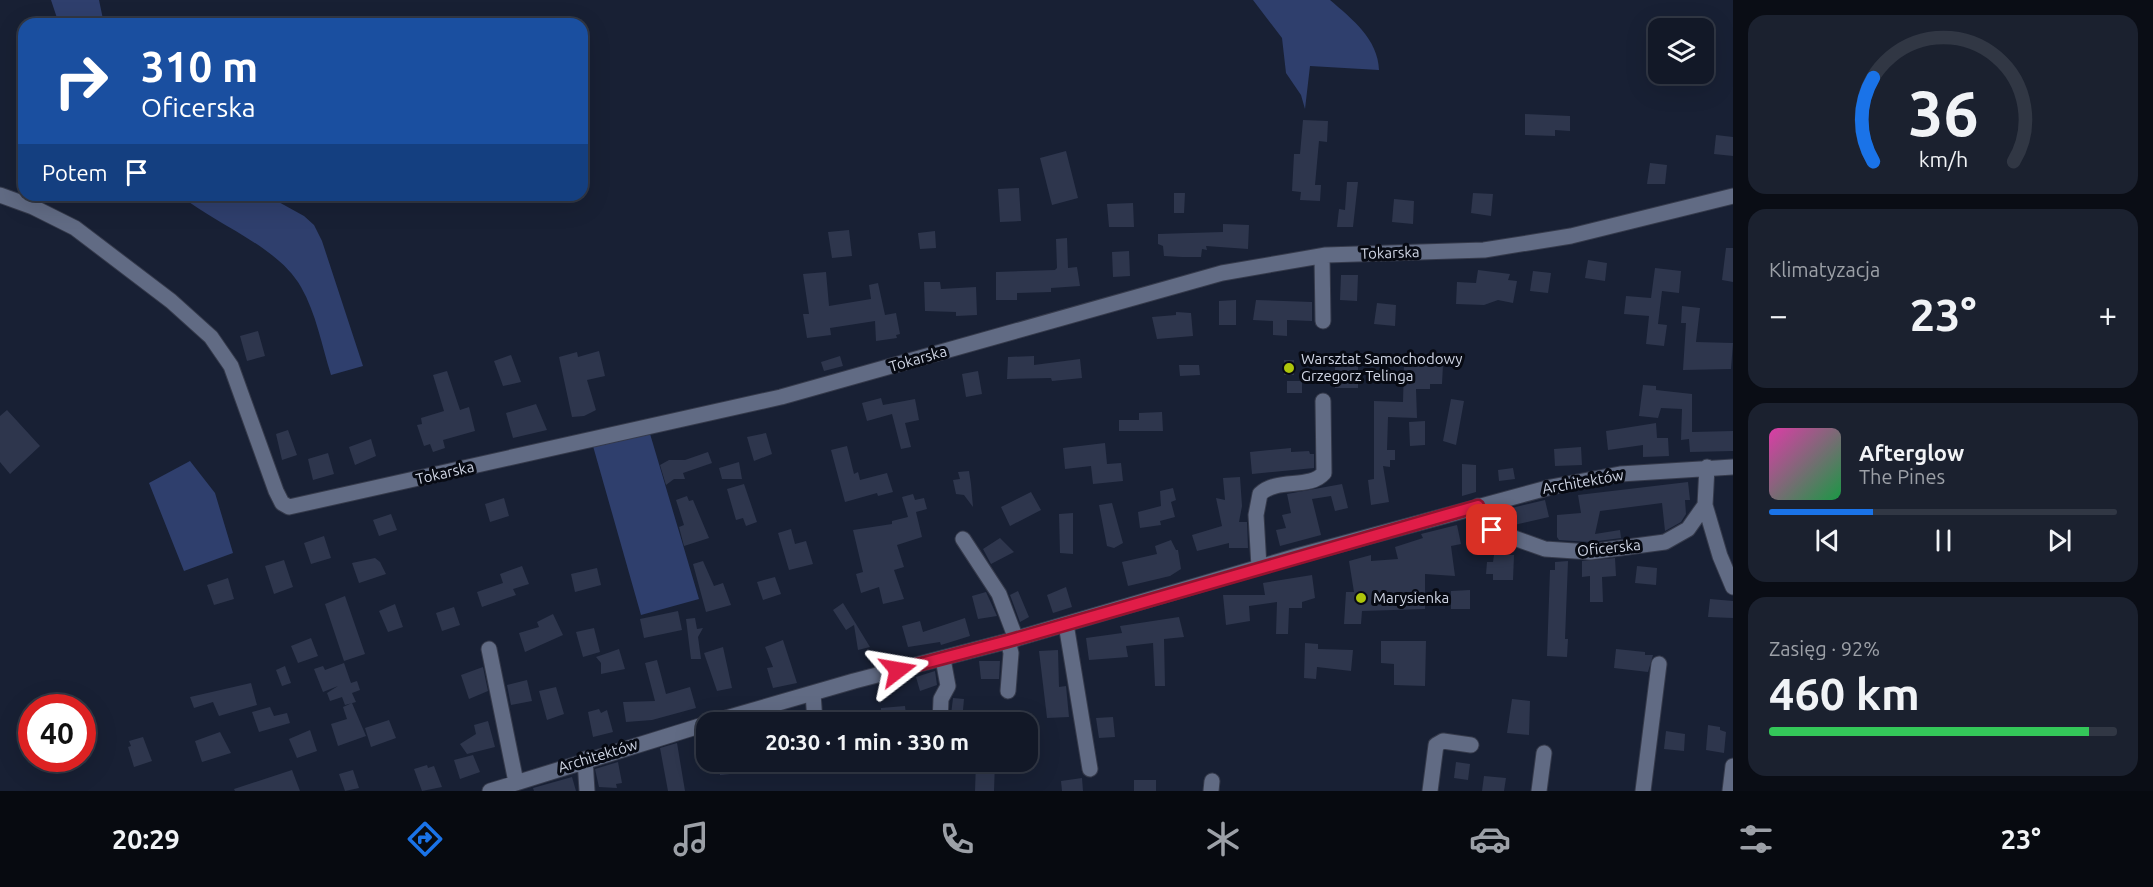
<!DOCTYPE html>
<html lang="pl">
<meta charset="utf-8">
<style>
:root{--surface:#121827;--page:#1b212f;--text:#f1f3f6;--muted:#9ca0a7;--line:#313744;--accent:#1a73e8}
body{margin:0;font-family:Ubuntu,sans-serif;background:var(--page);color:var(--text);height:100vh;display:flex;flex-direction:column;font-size:22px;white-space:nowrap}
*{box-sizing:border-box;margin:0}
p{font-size:20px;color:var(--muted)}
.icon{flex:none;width:33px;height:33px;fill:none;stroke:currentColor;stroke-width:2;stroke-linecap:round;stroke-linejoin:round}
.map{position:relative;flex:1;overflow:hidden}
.drawer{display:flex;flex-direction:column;gap:15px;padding:15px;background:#0a0d15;width:420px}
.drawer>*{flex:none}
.guide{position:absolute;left:18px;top:18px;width:570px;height:183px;border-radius:18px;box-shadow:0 6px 24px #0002,0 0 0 2px var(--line);background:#1a4fa0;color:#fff;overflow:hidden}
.buttons{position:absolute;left:1648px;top:18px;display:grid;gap:12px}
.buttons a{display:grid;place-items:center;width:66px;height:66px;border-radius:12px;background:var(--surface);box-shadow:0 6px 24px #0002,0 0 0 2px var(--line);font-size:30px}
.speed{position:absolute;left:18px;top:694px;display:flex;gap:12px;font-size:30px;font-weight:700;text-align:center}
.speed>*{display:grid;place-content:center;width:78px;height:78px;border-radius:50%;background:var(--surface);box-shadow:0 6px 24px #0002,0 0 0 2px var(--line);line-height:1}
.speed .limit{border:9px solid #d22;background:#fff;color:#111}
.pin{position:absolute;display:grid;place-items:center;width:51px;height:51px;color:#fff;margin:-26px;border-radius:12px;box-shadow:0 3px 9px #0006}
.me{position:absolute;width:66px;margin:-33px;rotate:76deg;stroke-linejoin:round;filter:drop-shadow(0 0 4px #0008)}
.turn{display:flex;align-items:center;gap:21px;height:126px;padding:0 24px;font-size:27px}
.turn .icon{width:78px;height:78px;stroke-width:2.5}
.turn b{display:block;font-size:42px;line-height:51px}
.then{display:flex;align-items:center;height:57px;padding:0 24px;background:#0003;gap:12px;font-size:22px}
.big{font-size:45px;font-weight:700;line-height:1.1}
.drawer .widget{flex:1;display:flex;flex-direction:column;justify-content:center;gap:9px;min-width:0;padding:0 21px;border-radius:18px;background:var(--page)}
.drawer .dial{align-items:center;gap:0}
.dial svg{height:156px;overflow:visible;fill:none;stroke:var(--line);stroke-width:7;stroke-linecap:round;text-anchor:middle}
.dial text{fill:var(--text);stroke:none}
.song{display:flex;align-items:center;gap:18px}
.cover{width:72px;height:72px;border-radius:9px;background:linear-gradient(135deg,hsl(320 70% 55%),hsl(140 70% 35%))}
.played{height:6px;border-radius:3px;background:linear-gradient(90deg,var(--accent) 30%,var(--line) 30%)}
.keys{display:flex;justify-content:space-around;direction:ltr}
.heat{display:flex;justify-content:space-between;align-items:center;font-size:33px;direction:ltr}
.charge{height:9px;border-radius:4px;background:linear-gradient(90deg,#34c759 92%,var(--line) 0)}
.trip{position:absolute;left:696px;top:712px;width:342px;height:60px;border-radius:18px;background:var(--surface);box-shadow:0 6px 24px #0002,0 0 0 2px var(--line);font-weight:700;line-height:60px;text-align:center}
.menu{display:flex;height:96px;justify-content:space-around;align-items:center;background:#070a10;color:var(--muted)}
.menu .icon{width:42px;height:42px}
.menu .on{color:var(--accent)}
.menu b{font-size:27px;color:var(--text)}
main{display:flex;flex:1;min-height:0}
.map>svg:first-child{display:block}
.green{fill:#2f3f6d}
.building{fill:#2e364d}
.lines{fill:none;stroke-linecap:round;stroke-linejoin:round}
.minor-casing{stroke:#353a4b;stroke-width:17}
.minor{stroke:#616b84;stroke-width:15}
.route-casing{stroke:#92132f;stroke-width:15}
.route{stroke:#e11d48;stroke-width:10}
.poi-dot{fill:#aec60b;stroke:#070a13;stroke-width:2}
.labels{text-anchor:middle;stroke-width:6;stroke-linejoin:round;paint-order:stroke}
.street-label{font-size:15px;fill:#d0d6e5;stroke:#070a13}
.poi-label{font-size:15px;fill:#d0d6e5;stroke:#070a13;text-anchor:start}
</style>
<main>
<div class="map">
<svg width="1733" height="791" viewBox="0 0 1733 791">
<rect width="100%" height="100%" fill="#182034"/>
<!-- green -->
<path class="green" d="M51,0H99L104,24H59Z
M1253,0H1330C1352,19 1378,39 1379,70L1310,66L1305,109L1301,95L1286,73L1282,38Z
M180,195H266L304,216L314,225L322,241L363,366L331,375C322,346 316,313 301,287C278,246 216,225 180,195Z
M648,427L699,599L641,615L591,439Z
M190,461L215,493L233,553L184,571L149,483Z"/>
<!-- building -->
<path class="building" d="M1525,114L1570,116V131L1555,130V136L1525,135Z
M1303,120L1328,121L1327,142L1319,141L1315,185H1321L1320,201L1300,200L1301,192L1292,191L1294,154H1300Z
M1716,135L1733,137V156L1714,154Z
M1066,151L1078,198L1052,205L1040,158Z
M1650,163L1667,165L1665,184H1647Z
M1347,182H1358L1353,227H1337L1339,209L1345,210Z
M1019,188L1021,221L1000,222L998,189Z
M1174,193H1185L1184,213H1174Z
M1473,193L1493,194L1491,216L1471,213Z
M1394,199L1414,201L1413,224L1392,222Z
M1133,203L1134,227H1109L1107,204Z
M1223,224L1249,225L1248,249L1206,246L1207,250L1202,249L1201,257H1182L1164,256L1163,246L1158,244V234L1223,232Z
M849,230L852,256L832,258L828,232Z
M935,231L936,248L920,249L918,233Z
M1067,238L1068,268L1077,267L1080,286L1051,288V292L1017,293V300H996V272L1055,270L1057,268L1056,239Z
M1726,248H1733V282L1722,280Z
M1129,251L1130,276L1113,277L1112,252Z
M1588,260L1607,263L1605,281L1585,278Z
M1655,268L1681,271L1679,293L1662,291L1658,324L1667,325L1664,346L1646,344L1649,316L1624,314L1626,296L1651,298Z
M1478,270L1510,274L1508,280L1517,281L1513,303L1498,300L1484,305L1456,304L1457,282L1476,283Z
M1533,271L1551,273L1548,293L1530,291Z
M826,272L829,306L871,299L869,285L878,283L885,315L896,313L900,334L896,335L897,338L876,341L875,321L830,328L831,335L807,338L803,314H809L803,274Z
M1341,275H1358L1357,301L1340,300Z
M924,282H940L941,289L976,287L977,315L956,316V312L925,311Z
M1236,300V325H1219V301Z
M1256,300L1312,302V321L1287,320V336L1273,335V321L1253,320Z
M1377,303L1396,305L1395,326L1374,324Z
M1682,306L1700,308L1696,342L1733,343L1731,369L1683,370L1686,323H1681Z
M1176,312L1191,313L1193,336L1157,339L1152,317L1176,315Z
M258,331L265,356L247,361L240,336Z
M599,351L605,376L587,380L596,410L584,416L572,417L559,357L577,352L578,357Z
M511,355L521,382L503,386L494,361Z
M840,356L843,366L824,371L821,362Z
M1034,356V365L1080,359L1082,378L1052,381L1051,378L1007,379L1008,357Z
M1284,360H1294V375H1284Z
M1335,361H1358V388H1335Z
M1404,364L1443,365L1442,384H1430V389H1416L1417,418L1388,417L1387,450H1395V460H1390V467L1383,466L1389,502L1371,505L1368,480L1374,479V401L1403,402Z
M1179,365H1199L1200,375L1180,376Z
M447,371L460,410L469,407L475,431L443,440L445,448L433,452L430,444L424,446L417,425L422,424L421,418L444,411L433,375Z
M978,371L982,394L966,397L962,374Z
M1287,381H1302V393H1287Z
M1643,385L1656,386V390L1692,394V432L1733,431V451L1690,452L1689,439L1681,440L1682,409L1661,408L1658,418L1639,416Z
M881,398L883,405L915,399L919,420L905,423L911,447L901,449L892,414L867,421L862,403Z
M1451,399L1464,401L1456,445L1443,441Z
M536,404L547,430L513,438L506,413Z
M7,410L40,446L10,474L0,462V416Z
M1162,412L1163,431H1119V420H1139V413Z
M1425,421V445L1410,446L1409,422Z
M1656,423L1657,438H1668L1669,456L1643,457V445L1608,450L1606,431Z
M288,430L297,455L282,460L276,434Z
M766,433L772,454L754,461L747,437Z
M371,439L376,456L355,465L349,447Z
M1105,443L1107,464L1121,463L1123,481L1093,484L1091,466L1065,469L1063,448Z
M847,446L854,474L858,472L860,480L887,473L893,492L878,496L877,493L845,502L831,450Z
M1581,447L1582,465L1555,466L1554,449Z
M1291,448V452L1309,451L1310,454H1314V468L1252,474L1250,452Z
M708,452L712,463L683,473L685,479H674L666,485L660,465L669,460H685Z
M328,453L334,474L313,480L308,459Z
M739,462L742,479H722L719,468Z
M1462,464L1476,465V492L1462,496Z
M1513,468L1515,479L1499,481L1498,470Z
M969,471L971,484L973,507L964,495L956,494L953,480L960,479L958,472Z
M1240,477L1242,506L1239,522H1247L1248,548H1229V543L1197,551L1192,535L1222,526L1216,498L1225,500L1223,478Z
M1688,482L1690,500H1685L1686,514L1681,522L1665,531L1662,503L1600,511L1595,534L1620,530L1621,538L1590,542L1559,540L1557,537V515L1581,513L1578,495Z
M744,484L757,522L746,526L743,518L736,520L727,489Z
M1342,484L1348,508L1335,511L1331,496L1312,499L1321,535L1280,546L1276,530L1286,528L1282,515L1291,513L1287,494Z
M1173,488L1176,500L1171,502L1175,517L1160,521L1161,525L1140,528L1138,512L1161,506L1160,491Z
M1031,492L1041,510L1010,526L1001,507Z
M913,494L915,500L924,498L927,509L916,512L922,537L897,545L904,567L894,570L904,599L883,604L879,587L861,593L856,574L863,572L853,530L892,524V521L908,517L902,497Z
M687,496L689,501L693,500L709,538L684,546L679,527L684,525L676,500Z
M504,498L509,516L490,522L485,504Z
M1545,500L1549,517L1510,526L1502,523L1499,511Z
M1112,503L1123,543L1114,548L1107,546L1099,505Z
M1073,513V554L1060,553L1059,514Z
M391,514L397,530L379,536L373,520Z
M1457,525L1461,544L1451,546L1455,576L1425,574V609L1362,611L1361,624H1344L1346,592H1354L1349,561L1371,555V561L1398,559L1395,547L1423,538L1421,534Z
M791,529L795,544L806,541L813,564L789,570L778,533Z
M324,536L331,558L311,564L304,543Z
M1000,538L1014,552L991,564L983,549Z
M1171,540L1176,550H1178L1181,569L1170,576L1128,586L1122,562L1157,554L1155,546Z
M1494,555H1514L1513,580H1493V574H1486L1487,562H1493Z
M375,558L380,562L386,574L359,583L352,563Z
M1615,558L1616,576L1602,577L1603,602H1590V576L1582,577V561Z
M284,560L293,587L274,594L265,566Z
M703,561L714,586L723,583L731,605L706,612L693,564Z
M1568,561L1565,639H1568L1567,657L1547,656L1550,570H1555V562Z
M522,566L529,584L513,589L516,595L482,607L477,592L503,583L500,574Z
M1637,566L1657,568L1656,585L1635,583Z
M597,568L601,585L575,592L571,574Z
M1312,575L1315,598L1302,602V608H1289L1288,634H1276L1277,602L1249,606L1250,621L1226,625L1223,595H1265L1263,583Z
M775,577L781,594L763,600L757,582Z
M228,578L234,599L214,605L207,585Z
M1066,587L1072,607L1053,613L1047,595Z
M1470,590V609H1451V591Z
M1018,591L1029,617L1020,622L1010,595Z
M986,592L997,616L978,619L972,596Z
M345,596L365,654L344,661L325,604Z
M1710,599L1733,601V618L1708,617Z
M843,603L856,624L870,647L858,650L854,625L846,630L833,610Z
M395,604L403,627L388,632L379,611Z
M454,607L460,625L442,631L436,613Z
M678,611L682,630L644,638L640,619Z
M553,614L563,635L525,652L519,633L539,627L537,622Z
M1179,617L1184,637L1164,639L1165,686H1155L1153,643L1126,646L1128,657L1089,660L1086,638L1122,633L1120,626Z
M695,618L697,629L703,628L698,637L701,659H691L686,619Z
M965,618L970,636L941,645L940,642L908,647L902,626L920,621L923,632Z
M594,628L600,652L583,657L576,632Z
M311,638L318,656L298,663L291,646Z
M783,640L797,683L773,688L767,668L773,667L765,647Z
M1381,641H1426L1425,686L1394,685V664L1381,663Z
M1305,643L1318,644V649L1353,650L1351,671L1317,667L1316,679L1304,678Z
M723,647L732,688L717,691L704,653Z
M619,649L625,669L601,674V663L596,657Z
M1616,649L1645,652V655H1653L1648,672L1614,668Z
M1058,650L1059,687L1066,686L1069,717L1047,718L1039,651Z
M657,660L666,694L690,687L696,708L652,720L626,722L623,702L655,701L645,663Z
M979,661H1000L999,679H981Z
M344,663L351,683L357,681L360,690L352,693L356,702L345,705L342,697L330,701L327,693L338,686L323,692L314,669L323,666L325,670Z
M285,666L291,683L282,686L276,670Z
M483,667L488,691L469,699L461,675Z
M935,671L937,685L920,691L916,677Z
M527,680L532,701L511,705L507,685Z
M251,683L257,705L219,716L213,702L194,708L190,697Z
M556,687L564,714L547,720L539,691Z
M953,698L964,699L963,710L994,712L993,721L950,723Z
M1512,699L1530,701L1529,735L1507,733Z
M352,703L366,736L338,746L331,724L347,719L343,707Z
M905,706L907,723H881V708Z
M270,707L274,716L287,713L290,723L259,732L252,712Z
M599,709L601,713L607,710L613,732L593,737L588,712Z
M1113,717L1115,737L1099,738L1096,718Z
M389,720L396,738L371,747L365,728Z
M488,721L495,747L467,754L460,744L476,734L474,725Z
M1708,725L1720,727V730L1726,732L1724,753L1706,750Z
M310,730L317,751L297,758L289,739Z
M1666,731L1685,734L1684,751L1664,749Z
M220,732L231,753L202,762L195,741Z
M1028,736L1038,737L1035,767H1028Z
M143,737L152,761L134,767L128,747L131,746L129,741Z
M677,743L685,791H668L660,748Z
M473,755L480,772L460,779L454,760Z
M618,762L622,783L616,784L617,788L599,787L595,769Z
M719,762H739L740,773L720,775Z
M976,762H995L994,791H975Z
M1456,762L1470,764L1468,780L1454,778Z
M427,765L428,768L434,766L442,787L422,791L414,769Z
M292,770L300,791H235L234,789Z
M353,770L359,788L345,791L339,774Z
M1484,776L1506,778L1504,791H1482Z
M572,777L576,791H534L533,788Z
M1082,778L1083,791H1062L1061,781Z
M1134,780H1156V791H1134Z"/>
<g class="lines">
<defs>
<path id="minor" d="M0,195L33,207L75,228L171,301L211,337L231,366L276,491L282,503L289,507L781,397L1222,273L1326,255L1484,250L1571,236L1733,196
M1322,256L1323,321
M1705,505L1720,556L1733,587
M1478,506L1483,524L1492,530L1545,549L1590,552L1665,542L1688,529L1705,505L1707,467
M963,539L999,594L1016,639
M1259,567L1256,515L1260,494C1278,477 1309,490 1324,473L1323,401
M1066,624L1090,769
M489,649L516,782
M1008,691L1011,653L1008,641
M813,693L815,722
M709,723L854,681L1008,641L1297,556L1551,487L1620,474L1733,467
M940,723L941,699L948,686L943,659
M585,759L587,791
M490,791L706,724
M1211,791L1212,781
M1430,791L1436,745L1443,741L1471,745
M1539,791L1544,753
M1643,791L1659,664
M1730,791L1733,766"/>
</defs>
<!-- minor casing -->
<use href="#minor" class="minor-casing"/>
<!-- minor -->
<use href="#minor" class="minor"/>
</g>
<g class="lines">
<defs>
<path id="route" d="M898,670L1008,641L1478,506L1483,524L1492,530"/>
</defs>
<!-- route casing -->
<use href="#route" class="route-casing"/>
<!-- route -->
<use href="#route" class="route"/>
</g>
<!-- markers -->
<g class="poi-dot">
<circle cx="1289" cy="368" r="6"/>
<circle cx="1361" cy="598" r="6"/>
</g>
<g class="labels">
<!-- street labels -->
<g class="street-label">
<text transform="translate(1390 253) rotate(-2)" y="5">Tokarska</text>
<text transform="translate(918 359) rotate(-16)" y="5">Tokarska</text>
<text transform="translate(445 473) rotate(-13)" y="5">Tokarska</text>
<text transform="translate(1583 482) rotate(-10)" y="5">Architektów</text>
<text transform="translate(1609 548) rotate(-6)" y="5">Oficerska</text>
<text transform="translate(598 756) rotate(-17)" y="5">Architektów</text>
</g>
<!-- poi labels -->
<g class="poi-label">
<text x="1301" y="364">Warsztat Samochodowy<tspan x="1301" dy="17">Grzegorz Telinga</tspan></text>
<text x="1373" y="603">Marysienka</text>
</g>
</g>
</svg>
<div class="buttons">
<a><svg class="icon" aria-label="layers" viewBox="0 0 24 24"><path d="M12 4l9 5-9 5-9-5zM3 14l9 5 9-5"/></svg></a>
</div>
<div class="speed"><div class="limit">40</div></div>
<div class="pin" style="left:1492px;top:530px;background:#d93025"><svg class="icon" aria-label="arrive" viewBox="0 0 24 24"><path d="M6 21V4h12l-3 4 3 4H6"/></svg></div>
<svg class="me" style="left:898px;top:670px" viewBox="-20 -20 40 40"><path d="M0-17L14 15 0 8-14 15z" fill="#e11d48" stroke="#fff" stroke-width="4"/></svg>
<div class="trip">20:30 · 1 min · 330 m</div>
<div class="guide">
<div class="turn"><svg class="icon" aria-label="right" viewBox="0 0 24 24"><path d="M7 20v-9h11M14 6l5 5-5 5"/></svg><div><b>310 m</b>Oficerska</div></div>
<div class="then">Potem<svg class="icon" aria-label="arrive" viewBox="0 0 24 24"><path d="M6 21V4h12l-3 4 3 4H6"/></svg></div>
</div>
</div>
<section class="drawer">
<div class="widget dial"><svg viewBox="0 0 100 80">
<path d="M14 69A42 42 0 1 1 86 69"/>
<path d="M14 69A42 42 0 0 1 14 26" stroke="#1a73e8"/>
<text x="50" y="56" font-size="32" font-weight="700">36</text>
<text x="50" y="72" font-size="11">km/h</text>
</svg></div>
<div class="widget"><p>Klimatyzacja</p>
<div class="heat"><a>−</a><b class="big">23°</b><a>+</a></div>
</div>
<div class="widget">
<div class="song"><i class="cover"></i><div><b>Afterglow</b><p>The Pines</p></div></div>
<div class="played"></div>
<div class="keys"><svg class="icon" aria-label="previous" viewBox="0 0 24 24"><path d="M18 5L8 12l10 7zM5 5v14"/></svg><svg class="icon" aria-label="pause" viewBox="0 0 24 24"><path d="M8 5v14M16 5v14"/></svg><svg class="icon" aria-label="next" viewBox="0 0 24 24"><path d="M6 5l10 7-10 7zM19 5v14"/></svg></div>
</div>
<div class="widget"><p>Zasięg · 92%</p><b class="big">460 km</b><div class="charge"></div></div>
</section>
</main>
<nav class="menu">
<b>20:29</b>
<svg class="icon on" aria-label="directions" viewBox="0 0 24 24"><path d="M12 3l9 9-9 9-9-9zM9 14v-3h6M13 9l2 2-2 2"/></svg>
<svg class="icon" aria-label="music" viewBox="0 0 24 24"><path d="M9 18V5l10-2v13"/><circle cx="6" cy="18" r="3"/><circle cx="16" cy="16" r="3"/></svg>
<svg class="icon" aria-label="phone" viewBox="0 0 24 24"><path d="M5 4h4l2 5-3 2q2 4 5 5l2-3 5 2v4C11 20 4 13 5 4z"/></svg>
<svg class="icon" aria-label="climate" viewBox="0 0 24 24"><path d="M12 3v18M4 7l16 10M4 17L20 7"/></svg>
<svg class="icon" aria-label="car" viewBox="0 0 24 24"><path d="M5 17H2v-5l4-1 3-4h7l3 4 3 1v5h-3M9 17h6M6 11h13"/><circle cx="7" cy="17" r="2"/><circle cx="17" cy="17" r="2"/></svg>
<svg class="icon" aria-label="filters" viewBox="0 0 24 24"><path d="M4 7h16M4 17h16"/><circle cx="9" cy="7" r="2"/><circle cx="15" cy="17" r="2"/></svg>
<b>23°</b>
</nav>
